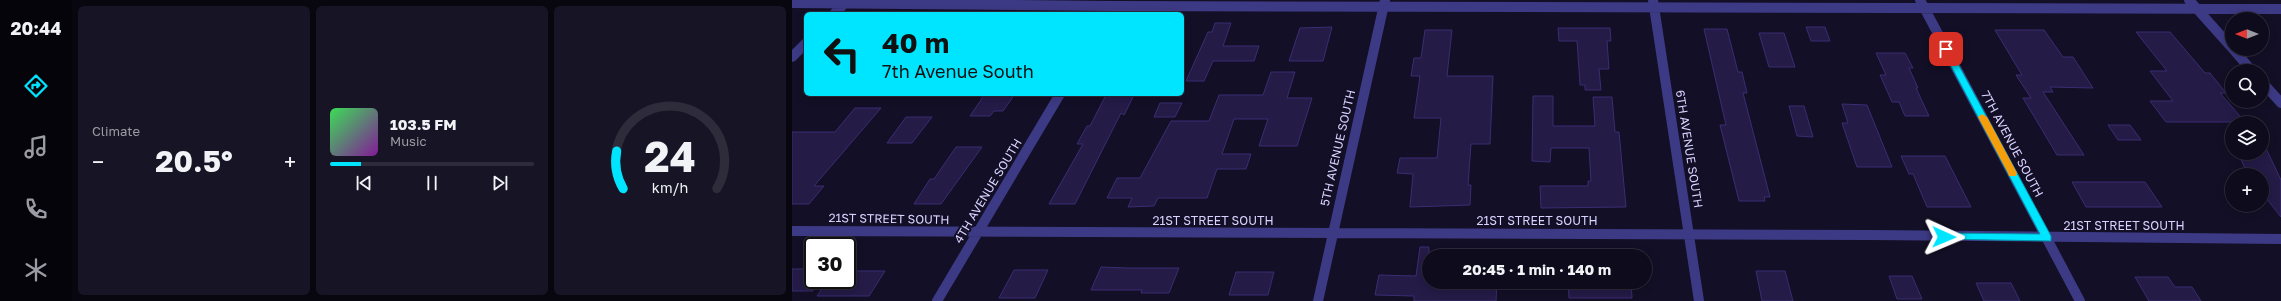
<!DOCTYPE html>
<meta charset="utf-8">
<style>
:root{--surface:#0e0b1c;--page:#171425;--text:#f1f3f6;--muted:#9b9ba3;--line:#2e2b3b;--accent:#00e5ff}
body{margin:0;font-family:"Golos Text",sans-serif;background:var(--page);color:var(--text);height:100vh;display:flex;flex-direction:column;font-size:15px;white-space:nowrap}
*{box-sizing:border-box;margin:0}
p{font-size:13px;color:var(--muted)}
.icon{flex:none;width:22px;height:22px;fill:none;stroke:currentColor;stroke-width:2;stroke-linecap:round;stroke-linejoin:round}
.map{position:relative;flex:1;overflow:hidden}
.side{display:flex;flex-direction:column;gap:6px;padding:6px;background:#08060f;width:720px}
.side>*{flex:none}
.banner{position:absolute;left:12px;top:12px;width:380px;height:84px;border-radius:6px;box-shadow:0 2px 10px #0003,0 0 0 1px var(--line);background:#00e5ff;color:#111;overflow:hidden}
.needle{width:26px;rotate:270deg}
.buttons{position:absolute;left:1433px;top:12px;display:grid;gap:8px}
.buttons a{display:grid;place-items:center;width:44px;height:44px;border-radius:50%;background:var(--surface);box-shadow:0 2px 10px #0003,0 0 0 1px var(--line);font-size:20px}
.speed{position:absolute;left:12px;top:237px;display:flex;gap:8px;font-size:20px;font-weight:700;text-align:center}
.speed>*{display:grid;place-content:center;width:52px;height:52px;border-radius:50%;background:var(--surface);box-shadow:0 2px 10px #0003,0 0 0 1px var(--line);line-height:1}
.speed .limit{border:2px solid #111;border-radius:6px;background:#fff;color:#111}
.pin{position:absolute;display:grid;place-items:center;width:34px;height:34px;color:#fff;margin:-17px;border-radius:8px;box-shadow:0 2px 6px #0006}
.me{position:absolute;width:44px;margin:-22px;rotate:91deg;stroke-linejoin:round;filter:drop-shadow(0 0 3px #0008)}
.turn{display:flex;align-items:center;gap:14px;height:84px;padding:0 12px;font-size:18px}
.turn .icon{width:52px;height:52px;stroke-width:2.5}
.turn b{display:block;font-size:28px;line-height:34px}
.big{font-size:30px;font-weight:700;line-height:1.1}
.side .tile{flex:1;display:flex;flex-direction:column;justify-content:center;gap:6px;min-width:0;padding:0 14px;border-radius:6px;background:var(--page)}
.side .dial{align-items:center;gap:0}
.dial svg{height:104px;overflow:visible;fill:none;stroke:var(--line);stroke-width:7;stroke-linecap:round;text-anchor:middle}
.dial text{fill:var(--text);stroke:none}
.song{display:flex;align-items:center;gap:12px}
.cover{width:48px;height:48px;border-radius:6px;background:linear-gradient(135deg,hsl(130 70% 55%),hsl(290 70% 35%))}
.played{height:4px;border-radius:2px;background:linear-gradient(90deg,var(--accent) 15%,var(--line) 15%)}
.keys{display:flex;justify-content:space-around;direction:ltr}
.heat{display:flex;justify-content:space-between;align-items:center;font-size:22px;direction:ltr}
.side .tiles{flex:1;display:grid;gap:6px;grid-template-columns:repeat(3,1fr)}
.trip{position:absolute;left:630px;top:249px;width:230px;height:40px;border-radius:20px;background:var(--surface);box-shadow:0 2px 10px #0003,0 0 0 1px var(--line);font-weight:700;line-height:40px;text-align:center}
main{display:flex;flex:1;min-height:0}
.tabs{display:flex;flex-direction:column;width:72px;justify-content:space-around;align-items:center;background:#06040b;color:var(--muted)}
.tabs .icon{width:28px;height:28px}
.tabs .selected{color:var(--accent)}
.tabs b{font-size:18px;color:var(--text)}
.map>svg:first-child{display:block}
.building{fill:#241b47;stroke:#3b2d73}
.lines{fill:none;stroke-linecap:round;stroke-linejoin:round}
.minor{stroke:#3d3a85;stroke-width:10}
.route{fill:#00e5ff;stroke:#0095a6}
.slow{fill:#f59e0b}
.labels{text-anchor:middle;stroke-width:4;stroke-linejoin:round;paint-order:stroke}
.street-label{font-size:12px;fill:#d9d4ff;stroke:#130f26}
</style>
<main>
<nav class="tabs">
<b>20:44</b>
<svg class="icon selected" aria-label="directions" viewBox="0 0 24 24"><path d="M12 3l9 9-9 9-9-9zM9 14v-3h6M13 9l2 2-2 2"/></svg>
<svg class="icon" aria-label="music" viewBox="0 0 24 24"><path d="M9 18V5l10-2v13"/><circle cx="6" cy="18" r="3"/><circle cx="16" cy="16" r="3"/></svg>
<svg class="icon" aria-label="phone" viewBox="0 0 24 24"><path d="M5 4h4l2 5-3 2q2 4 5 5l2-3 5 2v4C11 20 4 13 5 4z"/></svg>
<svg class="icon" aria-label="climate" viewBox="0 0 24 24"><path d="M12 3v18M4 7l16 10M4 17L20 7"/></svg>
</nav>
<section class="side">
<div class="tiles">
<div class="tile"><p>Climate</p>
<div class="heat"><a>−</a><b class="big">20.5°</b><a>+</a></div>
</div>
<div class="tile">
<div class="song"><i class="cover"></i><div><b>103.5 FM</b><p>Music</p></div></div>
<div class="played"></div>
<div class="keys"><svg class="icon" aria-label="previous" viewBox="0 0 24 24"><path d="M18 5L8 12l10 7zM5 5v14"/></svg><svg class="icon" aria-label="pause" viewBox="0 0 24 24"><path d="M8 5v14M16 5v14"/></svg><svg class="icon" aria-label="next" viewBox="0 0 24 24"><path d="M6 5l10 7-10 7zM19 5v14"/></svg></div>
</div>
<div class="tile dial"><svg viewBox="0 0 100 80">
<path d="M14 69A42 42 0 1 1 86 69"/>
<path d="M14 69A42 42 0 0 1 9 40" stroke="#00e5ff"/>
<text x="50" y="56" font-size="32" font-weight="700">24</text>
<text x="50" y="72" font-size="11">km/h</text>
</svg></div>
</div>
</section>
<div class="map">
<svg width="1489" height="301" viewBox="0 0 1489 301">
<rect width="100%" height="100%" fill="#130f26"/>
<!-- building -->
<path class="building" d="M423,23H439L431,46H467L462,61H421L412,81H394L416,32H420Z
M540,27L531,61H497L508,28Z
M1014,27H1033L1038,41H1019Z
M766,28H818L819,41H815L817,69H807L809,90H793V85H788L785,41H767Z
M912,29H935L946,72H950L955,93H951L978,197H972L973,201H947L928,125H934Z
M633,30H660L655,76H701L698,144H679L676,185H679L678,205L618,207L621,174L605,173L608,158H645L649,118H622L628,76H619L622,58H629Z
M1203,30H1252L1271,57H1281L1301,88L1258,87L1261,92H1251L1292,155H1265L1231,98H1239L1224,75H1230Z
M1344,32H1378L1413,73H1418L1434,93H1428L1453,122H1374L1358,101H1381L1358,71H1375Z
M967,33H992L1003,67H977Z
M1084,53H1113L1121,68H1117L1126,88H1124L1137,116H1113L1107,102H1100L1088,75H1094Z
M479,72H503L495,98H520L505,146H467L476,119H442L430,154H459L454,169H425L415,198H366L362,206L336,207L340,198H315L325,178H348L379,121H417L427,95H471Z
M193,94H223L211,111H202L198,116H178Z
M314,95H342L332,115L329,113L283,204H257L291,144H285L295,126H298Z
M741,96H761V126H803L801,97H820L823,132H827L834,207L749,208L748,186H796V181H799L797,148H759L758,162L740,161Z
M368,103H390L383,117H362Z
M1050,104L1075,105L1100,167H1065L1050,123H1056Z
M997,106H1012L1021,137L1005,136Z
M63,108H89L22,186H32L17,204H0V132H43Z
M114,117H140L120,143H95Z
M1316,125H1338L1349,140H1326Z
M1470,140L1489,180V217L1470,193V175H1456L1446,153H1470Z
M164,147H190L149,204H122L138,179H142Z
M1109,156H1153L1179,207H1135L1121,174H1117Z
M1280,182H1353L1370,207H1294Z
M628,247H637V282H705L704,301H622V296L583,295L587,275L624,276Z
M309,267L335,268H387L377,293H349L350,290H299Z
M0,269H21V291H0Z
M222,270H256L243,298H207Z
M55,271H93L77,296H25L36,280H55Z
M964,271H993L1001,301H970Z
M444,272H482L476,295H437Z
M1097,276H1120L1130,299H1105Z
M1343,277H1376L1383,287H1400L1409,301H1357Z
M776,282H839L840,298H777Z
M1184,283H1219L1228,301H1192Z"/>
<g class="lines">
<!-- minor -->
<path class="minor" d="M861,0L907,301
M1128,0L1288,301
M1397,0L1440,48
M0,3L321,6L1489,9
M42,14L56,0
M1441,49L1460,71
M0,57L14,43
M1470,82L1489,103
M0,231L1078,235L1489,239
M145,301L268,94
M526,301L593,0"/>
</g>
<!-- route -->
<path class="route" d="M1154,46L1158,49L1259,236V241L1148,239L1147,237L1152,233L1248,234L1150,49Z"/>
<!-- slow -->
<path class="slow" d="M1190,114L1195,117L1225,173L1224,176H1217L1216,173L1186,117Z"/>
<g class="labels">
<!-- street labels -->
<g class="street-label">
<text transform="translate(1220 144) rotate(62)" y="4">7TH AVENUE SOUTH</text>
<text transform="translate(546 148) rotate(-77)" y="4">5TH AVENUE SOUTH</text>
<text transform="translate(897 149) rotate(81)" y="4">6TH AVENUE SOUTH</text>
<text transform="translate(196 191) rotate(-59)" y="4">4TH AVENUE SOUTH</text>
<text transform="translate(97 219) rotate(1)" y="4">21ST STREET SOUTH</text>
<text x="421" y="225">21ST STREET SOUTH</text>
<text x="745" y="225">21ST STREET SOUTH</text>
<text x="1332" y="230">21ST STREET SOUTH</text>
</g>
</g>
</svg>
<div class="buttons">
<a><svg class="needle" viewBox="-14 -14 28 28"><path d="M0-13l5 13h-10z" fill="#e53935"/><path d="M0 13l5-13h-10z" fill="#9b9ba3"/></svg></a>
<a><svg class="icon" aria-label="search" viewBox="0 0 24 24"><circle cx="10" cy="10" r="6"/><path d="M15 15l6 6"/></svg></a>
<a><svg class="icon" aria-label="layers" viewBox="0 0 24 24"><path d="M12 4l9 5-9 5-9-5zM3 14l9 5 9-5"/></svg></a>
<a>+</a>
</div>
<div class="speed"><div class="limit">30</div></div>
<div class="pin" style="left:1154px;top:49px;background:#d93025"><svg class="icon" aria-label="arrive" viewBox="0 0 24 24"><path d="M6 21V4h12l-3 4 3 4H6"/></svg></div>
<svg class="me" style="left:1152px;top:237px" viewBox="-20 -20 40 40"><path d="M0-17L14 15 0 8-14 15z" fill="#00e5ff" stroke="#fff" stroke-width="4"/></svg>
<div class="trip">20:45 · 1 min · 140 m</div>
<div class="banner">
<div class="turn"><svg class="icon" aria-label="left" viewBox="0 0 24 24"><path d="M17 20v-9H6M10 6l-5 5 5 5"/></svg><div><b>40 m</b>7th Avenue South</div></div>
</div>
</div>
</main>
